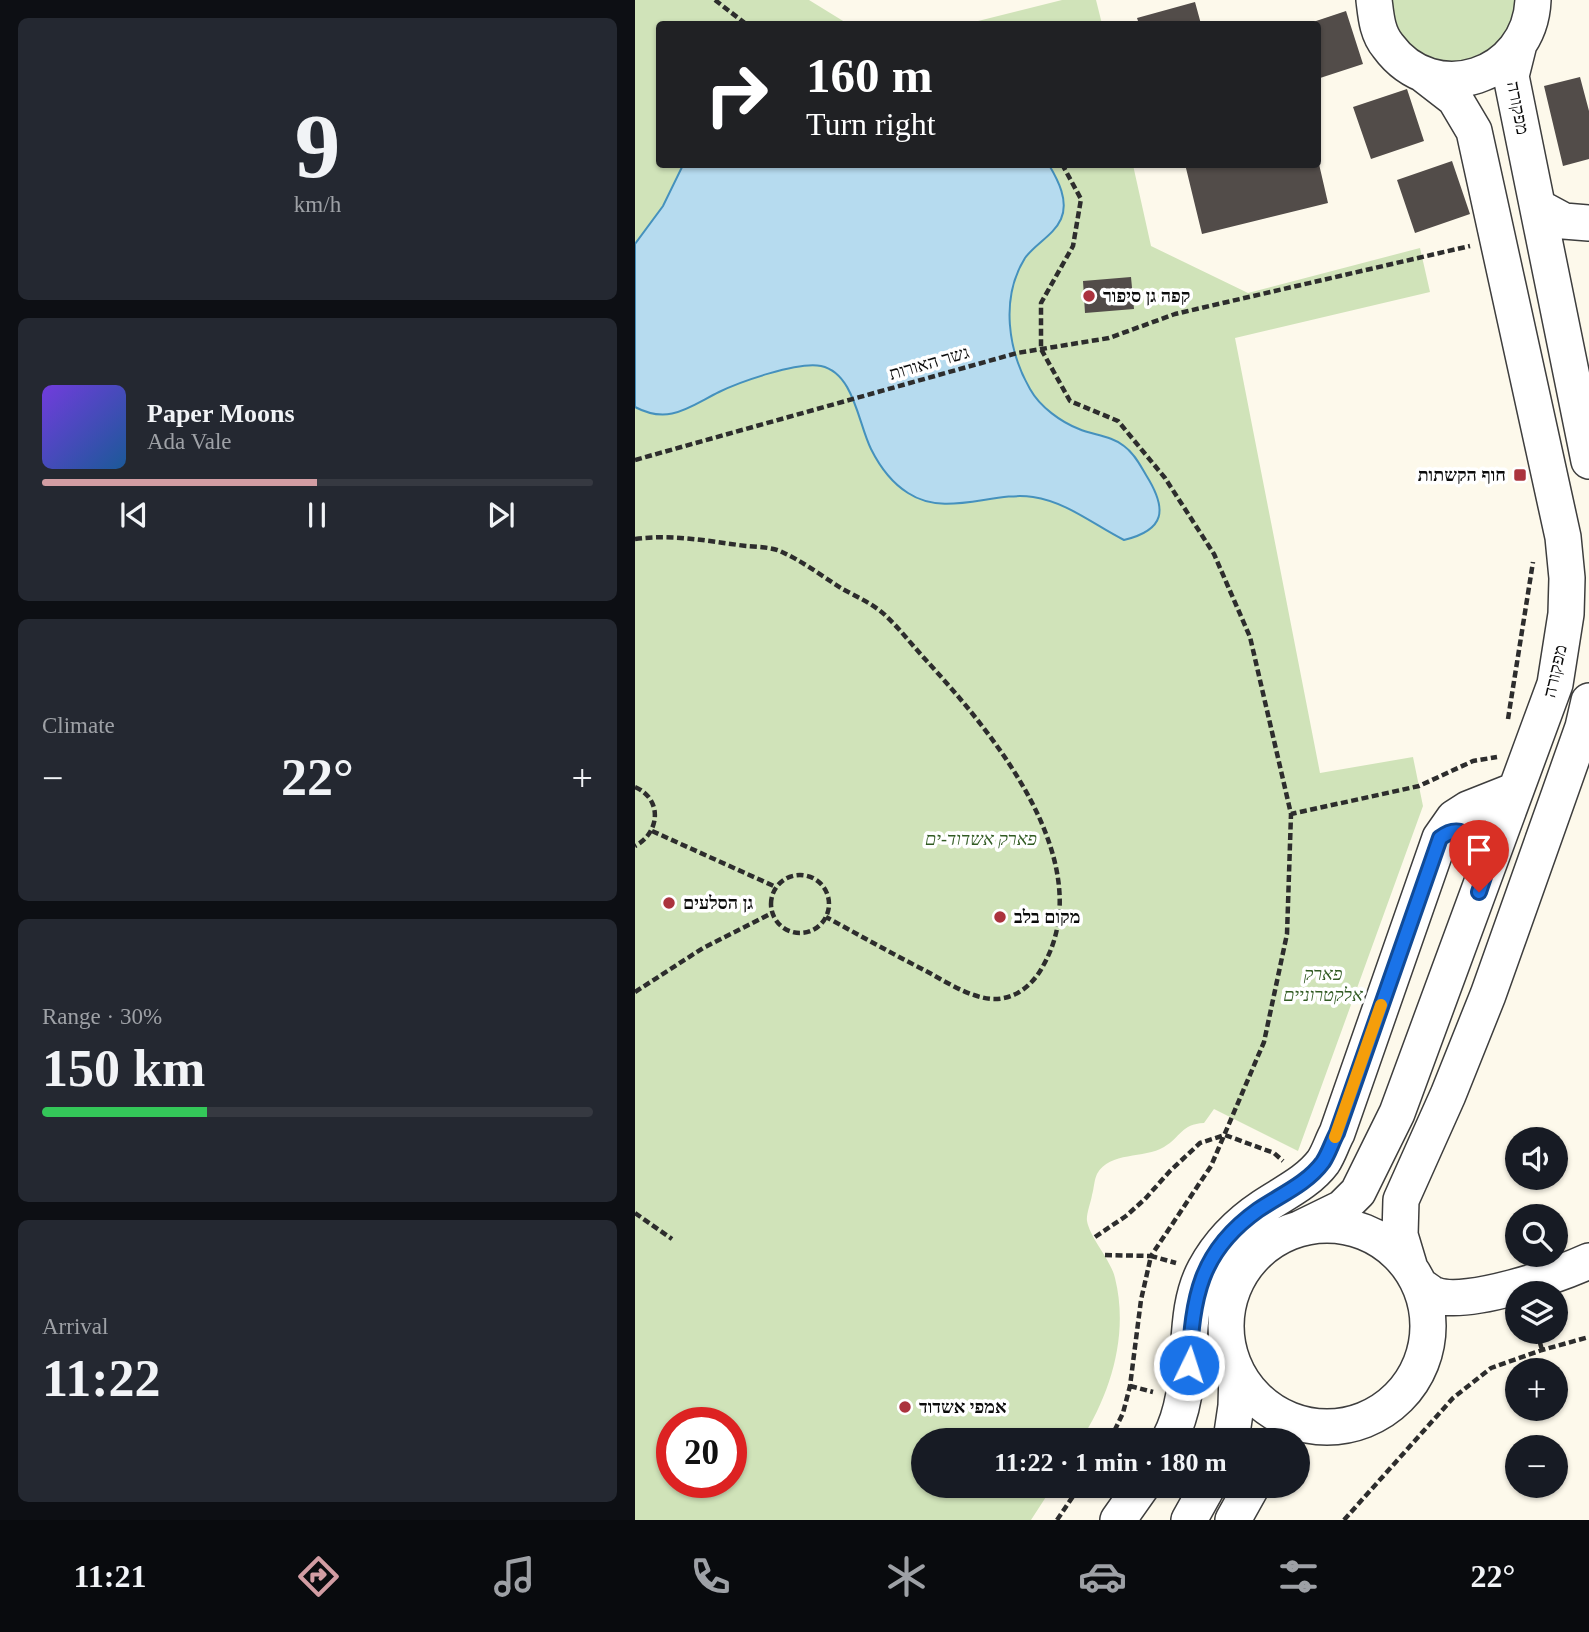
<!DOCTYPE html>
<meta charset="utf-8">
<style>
:root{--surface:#171b24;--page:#242831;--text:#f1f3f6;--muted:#9ea1a6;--line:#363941;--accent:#d29da3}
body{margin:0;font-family:"Times New Roman",Heebo,serif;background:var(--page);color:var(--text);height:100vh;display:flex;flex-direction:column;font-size:26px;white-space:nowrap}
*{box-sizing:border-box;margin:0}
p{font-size:23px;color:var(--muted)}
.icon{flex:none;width:38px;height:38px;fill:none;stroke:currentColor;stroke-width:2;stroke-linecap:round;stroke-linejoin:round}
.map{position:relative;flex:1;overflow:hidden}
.side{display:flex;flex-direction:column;gap:18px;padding:18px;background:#0d0f14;width:635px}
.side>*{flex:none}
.banner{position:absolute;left:21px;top:21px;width:665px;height:147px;border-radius:7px;box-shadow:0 2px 5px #0004;background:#202124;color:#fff;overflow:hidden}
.tools{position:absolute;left:870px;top:1127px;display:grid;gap:14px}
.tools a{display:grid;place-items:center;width:63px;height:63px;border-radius:50%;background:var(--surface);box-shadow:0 2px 5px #0004;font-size:35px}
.speed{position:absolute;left:21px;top:1407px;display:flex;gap:14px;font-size:35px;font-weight:700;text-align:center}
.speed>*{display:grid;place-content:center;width:91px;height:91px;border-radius:50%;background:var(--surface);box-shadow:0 2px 5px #0004;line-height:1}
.speed .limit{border:10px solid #d22;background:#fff;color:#111}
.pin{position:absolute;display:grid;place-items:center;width:60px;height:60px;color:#fff;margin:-72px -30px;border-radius:50% 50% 50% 0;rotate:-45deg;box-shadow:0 0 7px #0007}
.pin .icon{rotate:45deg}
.me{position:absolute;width:77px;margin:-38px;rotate:4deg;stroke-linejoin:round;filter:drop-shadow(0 0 5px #0008)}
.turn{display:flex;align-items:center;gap:24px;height:147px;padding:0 35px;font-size:32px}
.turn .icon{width:91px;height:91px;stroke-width:2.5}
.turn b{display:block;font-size:49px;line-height:60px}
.big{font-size:52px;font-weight:800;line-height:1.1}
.side .card{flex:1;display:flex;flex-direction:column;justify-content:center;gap:10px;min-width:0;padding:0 24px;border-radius:10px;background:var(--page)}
.side .dial{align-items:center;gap:0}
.dial b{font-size:91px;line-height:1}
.song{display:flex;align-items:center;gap:21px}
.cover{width:84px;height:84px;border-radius:10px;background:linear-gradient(135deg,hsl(260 70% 55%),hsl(210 70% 35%))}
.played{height:7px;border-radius:4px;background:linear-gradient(90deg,var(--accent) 50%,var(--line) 50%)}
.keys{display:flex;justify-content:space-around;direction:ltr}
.heat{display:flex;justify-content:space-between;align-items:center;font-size:38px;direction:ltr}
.charge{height:10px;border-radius:5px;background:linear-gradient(90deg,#34c759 30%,var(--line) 0)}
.trip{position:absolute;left:276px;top:1428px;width:399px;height:70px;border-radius:35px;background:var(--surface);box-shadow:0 2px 5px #0004;font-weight:800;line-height:70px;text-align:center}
.dock{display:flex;height:112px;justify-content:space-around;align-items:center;background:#090b0e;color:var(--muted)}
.dock .icon{width:49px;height:49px}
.dock .on{color:var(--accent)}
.dock b{font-size:32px;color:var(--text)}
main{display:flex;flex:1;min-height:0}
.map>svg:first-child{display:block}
.green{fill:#d0e3b9;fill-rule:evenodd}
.water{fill:#b6dbef;stroke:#4591bd;stroke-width:2}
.building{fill:#524c49}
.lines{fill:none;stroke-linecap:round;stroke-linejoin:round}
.minor-casing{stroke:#3e3e3e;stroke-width:38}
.path{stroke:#2d2d2d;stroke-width:4.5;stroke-dasharray:7 3.5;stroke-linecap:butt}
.minor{stroke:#fff;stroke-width:35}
.route-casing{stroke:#114b97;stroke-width:18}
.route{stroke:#1a73e8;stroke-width:12}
.slow{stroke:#f59e0b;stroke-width:12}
.poi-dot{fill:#ab333d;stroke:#fff;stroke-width:2.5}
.labels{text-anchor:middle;stroke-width:7;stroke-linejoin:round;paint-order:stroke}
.street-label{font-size:18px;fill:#0b0b0b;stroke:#fff}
.poi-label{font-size:18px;font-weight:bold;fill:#0b0b0b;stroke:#fff;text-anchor:start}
.park-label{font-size:18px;font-style:italic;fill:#315b23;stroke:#fff}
</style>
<main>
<section class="side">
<div class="card dial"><b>9</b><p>km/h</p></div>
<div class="card">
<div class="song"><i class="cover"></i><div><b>Paper Moons</b><p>Ada Vale</p></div></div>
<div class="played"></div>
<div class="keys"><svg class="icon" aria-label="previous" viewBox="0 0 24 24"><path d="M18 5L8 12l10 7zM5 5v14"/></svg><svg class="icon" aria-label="pause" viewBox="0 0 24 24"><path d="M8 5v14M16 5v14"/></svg><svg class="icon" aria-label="next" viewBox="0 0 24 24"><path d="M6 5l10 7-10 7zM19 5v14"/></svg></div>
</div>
<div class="card"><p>Climate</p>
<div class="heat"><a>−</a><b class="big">22°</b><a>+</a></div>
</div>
<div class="card"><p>Range · 30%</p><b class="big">150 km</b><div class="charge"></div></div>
<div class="card"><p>Arrival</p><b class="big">11:22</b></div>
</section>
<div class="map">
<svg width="954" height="1520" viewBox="0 0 954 1520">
<rect width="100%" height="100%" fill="#fdf9eb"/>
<!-- green -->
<path class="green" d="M0,0H174L213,24H24V164L498,165L516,246L613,293L785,248L795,292L600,338L685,773L778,757L788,806L663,1151L579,1109L569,1123C546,1124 546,1137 529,1147C509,1159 475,1151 462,1174C459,1180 459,1189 457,1195C456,1202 451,1214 452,1221C455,1238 476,1260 480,1278C494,1334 476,1393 446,1440H289V1486H418L396,1520H0ZM37,1423H96V1482H37Z
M427,0H461L467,24H331Z
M752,0H883L877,31L844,61L794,63L764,39Z"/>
<!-- water -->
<path class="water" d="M48,165H414C423,180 434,201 426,219C419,235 400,244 390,258C365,298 373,351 395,389C405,407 426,422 444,429C458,435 477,436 489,446C499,453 505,465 511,475C533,510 530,530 489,540C459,525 432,502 398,497C357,491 311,518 273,493C257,483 244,465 236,449C223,423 219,373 186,366C164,361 104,382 84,392C54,407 34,425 0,407V244L28,206Z"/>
<!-- building -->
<path class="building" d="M560,2L566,24H504L502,18Z
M711,11L728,64L682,79V24H672Z
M945,77L954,111V159L928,166L909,86Z
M772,89L789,141L736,159L718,107Z
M817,161L835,214L780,233L762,180Z
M550,164H684L693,203L567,234Z
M496,277L499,309L450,313L448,281Z"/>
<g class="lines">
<defs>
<path id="minor" d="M739,0C741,16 742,33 753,46C799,109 895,77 898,0
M884,44L876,76L954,461
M903,207L929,221L954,223
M591 1326a101 101 0 1 1 202 0a101 101 0 1 1-202 0Z
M666,1228L707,1208L723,1192L762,1113L920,684L931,614L932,578L928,537L839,131L820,99L789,75
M774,1265L765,1235L766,1200L813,1095L853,995L924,795L948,727L954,701
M787,1287C791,1289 796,1294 800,1295C832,1307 923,1275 954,1261
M534,1440C564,1384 543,1319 570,1269C584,1243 604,1223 628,1207C649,1193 673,1182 688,1162C694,1153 697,1142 702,1133L805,838L819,818L833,809L881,790
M596,1440L601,1406L602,1372
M483,1520L507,1486
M554,1520L573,1486
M598,1520L617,1486"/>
</defs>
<!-- minor casing -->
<use href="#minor" class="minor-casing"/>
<!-- path -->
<path class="path" d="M80,0L111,24
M427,164L446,199L438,246L406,303V349L435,401L483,421L530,478L579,554L615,637L656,814L784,786L838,761L862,757
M0,460L382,353L474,338L540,314L835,246
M0,539C39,534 72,541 111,546C122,547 137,547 147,552C167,561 187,576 206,588C220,596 239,604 251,616C265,629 277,645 290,659C356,731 467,862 408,966C398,985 380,1000 357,999C333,997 310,981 289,970C256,953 224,935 191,917
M873,719L898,562
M0,787C28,799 25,833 0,846
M17,831L141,887
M136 904a29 29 0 1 1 58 0a29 29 0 1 1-58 0Z
M0,992L68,948L137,913
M0,1213L37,1239
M460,1237L491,1216L510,1199L535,1171L565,1143L590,1135L639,1153L648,1161
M470,1255L516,1256L576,1166L629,1042L652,934L656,814
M902,1332L907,1350
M495,1386L518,1392
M475,1440L488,1413L495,1386L506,1300L516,1256L541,1263
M422,1520L445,1486
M709,1520L818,1398L856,1368L907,1350L954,1337"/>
<!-- minor -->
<use href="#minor" class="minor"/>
</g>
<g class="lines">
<defs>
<path id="route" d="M554,1365C558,1297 564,1252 623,1210C645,1195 672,1184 688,1162C694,1153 697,1142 702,1133L805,838C831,818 843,848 852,868L844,892"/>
</defs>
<!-- route casing -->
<use href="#route" class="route-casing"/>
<!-- route -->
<use href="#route" class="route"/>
<!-- slow -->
<path class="slow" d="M700,1137L746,1005"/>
</g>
<!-- markers -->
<g class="poi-dot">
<circle cx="454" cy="296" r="7"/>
<rect x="878" y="468" width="14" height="14" rx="3.5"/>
<circle cx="34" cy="903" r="7"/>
<circle cx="365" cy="917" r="7"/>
<circle cx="270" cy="1407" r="7"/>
</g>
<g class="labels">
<!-- street labels -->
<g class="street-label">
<text transform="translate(883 108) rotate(79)" y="6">מפקורה</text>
<text transform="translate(294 363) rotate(-16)" y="6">גשר האורות</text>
<text transform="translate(920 671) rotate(-77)" y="6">מפקורה</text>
</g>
<!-- poi labels -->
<g class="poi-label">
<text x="468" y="302">קפה גן סיפור</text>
<text x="871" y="481" text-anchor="end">חוף הקשתות</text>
<text x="48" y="909">גן הסלעים</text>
<text x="379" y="923">מקום בלב</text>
<text x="284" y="1413">אמפי אשדוד</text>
</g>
<!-- park labels -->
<g class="park-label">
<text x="346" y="845">פארק אשדוד-ים</text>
<text x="688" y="980">פארק<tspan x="688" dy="21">אלקטרוניים</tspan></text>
</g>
</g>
</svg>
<div class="tools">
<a><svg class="icon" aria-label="sound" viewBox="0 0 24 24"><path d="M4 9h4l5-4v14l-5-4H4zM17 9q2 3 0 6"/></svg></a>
<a><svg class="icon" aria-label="search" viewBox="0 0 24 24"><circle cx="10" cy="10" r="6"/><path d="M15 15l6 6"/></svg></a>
<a><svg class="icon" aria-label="layers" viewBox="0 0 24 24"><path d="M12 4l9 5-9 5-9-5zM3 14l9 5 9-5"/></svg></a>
<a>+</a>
<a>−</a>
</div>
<div class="speed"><div class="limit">20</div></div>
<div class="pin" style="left:844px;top:892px;background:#d93025"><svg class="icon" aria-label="arrive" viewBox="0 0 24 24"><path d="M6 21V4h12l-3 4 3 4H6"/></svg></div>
<svg class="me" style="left:554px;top:1365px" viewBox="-20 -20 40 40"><circle r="17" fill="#1a73e8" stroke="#fff" stroke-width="3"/><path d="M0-11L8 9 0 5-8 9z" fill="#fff"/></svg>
<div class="trip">11:22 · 1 min · 180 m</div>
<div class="banner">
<div class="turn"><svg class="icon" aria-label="right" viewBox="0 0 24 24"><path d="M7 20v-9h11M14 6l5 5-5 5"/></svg><div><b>160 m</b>Turn right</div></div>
</div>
</div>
</main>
<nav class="dock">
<b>11:21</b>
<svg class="icon on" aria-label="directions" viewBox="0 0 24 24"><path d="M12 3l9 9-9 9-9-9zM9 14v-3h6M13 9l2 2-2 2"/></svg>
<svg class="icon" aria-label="music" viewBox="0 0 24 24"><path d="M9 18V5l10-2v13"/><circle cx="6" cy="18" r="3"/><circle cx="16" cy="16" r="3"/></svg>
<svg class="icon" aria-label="phone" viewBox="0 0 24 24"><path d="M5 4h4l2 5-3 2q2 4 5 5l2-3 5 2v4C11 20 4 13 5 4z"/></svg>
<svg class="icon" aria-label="climate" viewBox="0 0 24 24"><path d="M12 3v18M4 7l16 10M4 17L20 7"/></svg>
<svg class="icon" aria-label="car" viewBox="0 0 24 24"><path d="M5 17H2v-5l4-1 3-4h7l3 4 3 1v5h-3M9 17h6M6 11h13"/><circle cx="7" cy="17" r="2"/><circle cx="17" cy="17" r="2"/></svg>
<svg class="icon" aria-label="filters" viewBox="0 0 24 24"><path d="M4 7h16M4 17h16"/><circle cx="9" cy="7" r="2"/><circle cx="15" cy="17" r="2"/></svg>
<b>22°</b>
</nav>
